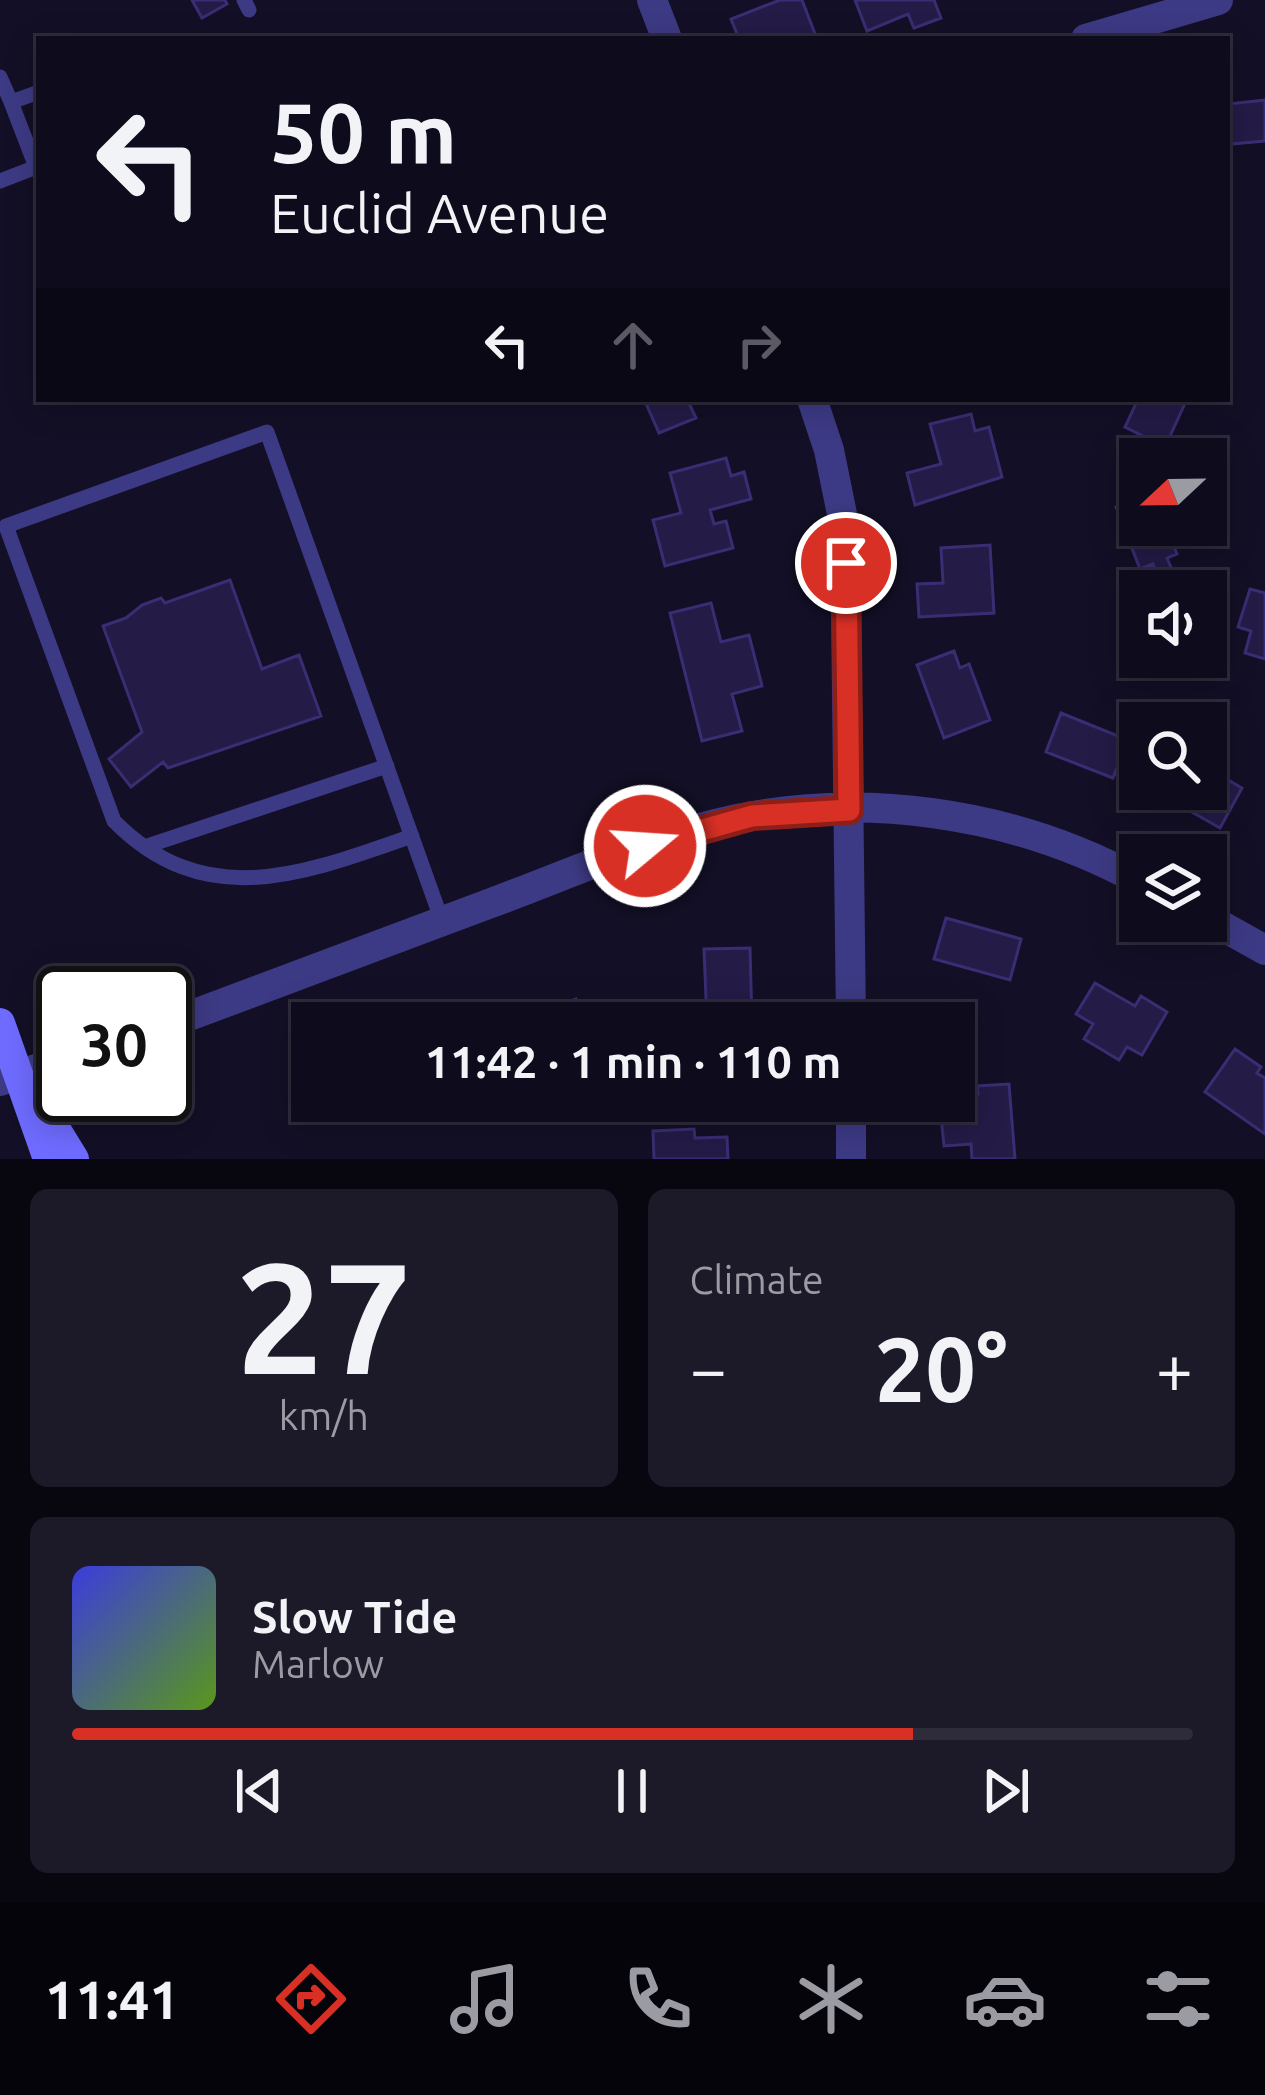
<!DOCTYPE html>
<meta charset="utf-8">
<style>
:root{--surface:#0e0b1c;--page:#1c1929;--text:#f1f3f6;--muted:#9b9ba3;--line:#2e2b3b;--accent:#d93025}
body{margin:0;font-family:Ubuntu,sans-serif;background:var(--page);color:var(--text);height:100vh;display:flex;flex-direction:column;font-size:45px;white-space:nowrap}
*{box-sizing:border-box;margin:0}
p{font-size:39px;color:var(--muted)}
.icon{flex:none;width:66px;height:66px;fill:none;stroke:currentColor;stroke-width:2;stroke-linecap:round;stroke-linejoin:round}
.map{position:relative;height:1159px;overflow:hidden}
.sheet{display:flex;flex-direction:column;gap:30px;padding:30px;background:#08060f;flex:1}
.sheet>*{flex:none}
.hud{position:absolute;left:36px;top:36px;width:1194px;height:366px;border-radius:0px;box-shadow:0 6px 30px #0003,0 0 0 3px var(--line);background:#0e0b1c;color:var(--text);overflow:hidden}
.needle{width:78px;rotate:248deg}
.buttons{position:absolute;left:1119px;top:438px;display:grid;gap:24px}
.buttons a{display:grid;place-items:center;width:108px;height:108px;border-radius:0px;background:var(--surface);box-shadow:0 6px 30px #0003,0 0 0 3px var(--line);font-size:60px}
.speed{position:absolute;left:36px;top:966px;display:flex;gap:24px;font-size:60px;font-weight:700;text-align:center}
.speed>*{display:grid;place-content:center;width:156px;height:156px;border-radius:50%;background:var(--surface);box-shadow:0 6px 30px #0003,0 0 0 3px var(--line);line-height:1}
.speed .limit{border:6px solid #111;border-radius:18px;background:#fff;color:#111}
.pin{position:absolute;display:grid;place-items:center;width:102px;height:102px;color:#fff;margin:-51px;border:6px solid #fff;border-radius:50%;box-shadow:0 3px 12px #0007}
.me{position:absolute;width:132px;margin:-66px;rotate:72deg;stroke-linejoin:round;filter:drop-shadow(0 0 9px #0008)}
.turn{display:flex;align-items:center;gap:42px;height:252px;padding:0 36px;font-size:54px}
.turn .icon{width:156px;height:156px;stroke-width:2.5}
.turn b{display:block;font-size:84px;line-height:102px}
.lanes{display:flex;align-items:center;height:114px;padding:0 36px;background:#0003;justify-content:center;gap:60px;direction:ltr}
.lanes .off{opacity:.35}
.big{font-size:90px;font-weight:600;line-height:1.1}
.sheet .tile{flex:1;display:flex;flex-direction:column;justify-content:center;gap:18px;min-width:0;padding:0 42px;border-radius:18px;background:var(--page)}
.sheet .dial{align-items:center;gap:0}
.dial b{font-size:156px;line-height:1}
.song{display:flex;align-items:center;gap:36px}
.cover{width:144px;height:144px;border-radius:18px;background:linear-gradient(135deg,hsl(240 70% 55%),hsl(90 70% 35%))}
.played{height:12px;border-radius:6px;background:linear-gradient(90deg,var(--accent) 75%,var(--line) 75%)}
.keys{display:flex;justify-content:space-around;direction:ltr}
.heat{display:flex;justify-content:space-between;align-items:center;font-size:66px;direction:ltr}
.sheet .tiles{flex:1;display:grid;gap:30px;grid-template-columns:1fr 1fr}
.tile:last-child{grid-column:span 2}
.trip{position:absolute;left:291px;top:1002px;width:684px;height:120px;border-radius:0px;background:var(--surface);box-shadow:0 6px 30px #0003,0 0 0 3px var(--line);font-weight:600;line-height:120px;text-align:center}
.dock{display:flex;height:192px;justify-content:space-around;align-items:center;background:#06040b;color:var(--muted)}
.dock .icon{width:84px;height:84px}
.dock .selected{color:var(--accent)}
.dock b{font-size:54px;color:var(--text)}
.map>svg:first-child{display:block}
.building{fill:#241b47;stroke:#3b2d73;stroke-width:3}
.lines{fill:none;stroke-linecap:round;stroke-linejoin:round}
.service{stroke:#3d3a85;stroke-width:15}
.minor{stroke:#3d3a85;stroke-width:30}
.secondary{stroke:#6f6bff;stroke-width:30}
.route-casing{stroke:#8d1f18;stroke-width:30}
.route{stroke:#d93025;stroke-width:21}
</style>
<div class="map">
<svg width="1265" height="1159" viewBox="0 0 1265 1159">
<rect width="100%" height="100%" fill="#130f26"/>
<!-- building -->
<path class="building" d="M192,0H225L227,4L202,18Z
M780,0H802L817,39H739L731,19Z
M855,0H934L941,18L914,28L908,14L867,31Z
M1265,100V141L1231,144L1228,104Z
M644,399H687L696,418L659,433Z
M1138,399H1187L1165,447L1125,427Z
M971,414L975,431L989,427L1002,477L915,505L907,473L941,464L930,424Z
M726,458L731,476L744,472L751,499L710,510L714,524L726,521L733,548L665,566L653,520L681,513L670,473Z
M1140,497V525H1165L1177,554L1167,558L1173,572L1158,578L1153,564L1140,569L1116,507Z
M990,545L994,613L919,617L917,584L943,583L941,548Z
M230,580L262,669L299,655L321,716L168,768L163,762L131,787L109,759L142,732L103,626L126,618L142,605L161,598L165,603Z
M1250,589L1265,593V659L1245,653L1251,631L1238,627Z
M711,603L721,642L749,635L762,686L732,694L742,731L702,741L670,613Z
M954,651L960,668L969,664L990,720L944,738L917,665Z
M1061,713L1128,740L1113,778L1046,752Z
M1206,767L1242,788L1220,828L1153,790L1206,789Z
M946,918L1021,939L1010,980L934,959Z
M750,948L752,1023H707L704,949Z
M1095,983L1135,1006L1141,996L1167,1012L1142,1055L1127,1047L1119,1060L1084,1039L1093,1024L1076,1014Z
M576,999L586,1023H540L551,1018L548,1010Z
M513,1012L516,1020L534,1013L537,1023H487Z
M1235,1049L1261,1067L1257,1073L1265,1078V1134L1205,1092Z
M1009,1084L1015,1159H972L971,1144L944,1146L941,1117L949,1116L947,1101H954V1096L978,1094L977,1086Z
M694,1129L695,1138L727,1137L728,1159H654L653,1131Z"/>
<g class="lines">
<!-- service -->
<path class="service" d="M244,0L249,10
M0,77L11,102L39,92
M11,102L36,167
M0,181L39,166
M412,836C306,873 206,914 114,821L6,526L267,432L442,921
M147,846L387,766"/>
<!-- minor -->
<path class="minor" d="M652,0L667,39
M1086,39L1218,0
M812,399L829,450L845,529L851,1023
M1206,917L1265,950
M165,1025C274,984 382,944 491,903C564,876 638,843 715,824C856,789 1013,811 1140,881
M0,1081L63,1060
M851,1159V1101"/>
<!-- secondary -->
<path class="secondary" d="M0,1023L48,1159
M47,1115L74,1159"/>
</g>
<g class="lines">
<defs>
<path id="route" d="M645,846L752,816L849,810L846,563"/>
</defs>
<!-- route casing -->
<use href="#route" class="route-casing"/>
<!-- route -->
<use href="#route" class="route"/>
</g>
</svg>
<div class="buttons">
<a><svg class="needle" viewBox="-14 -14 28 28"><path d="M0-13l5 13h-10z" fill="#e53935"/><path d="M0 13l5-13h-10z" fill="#9b9ba3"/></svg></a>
<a><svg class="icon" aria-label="sound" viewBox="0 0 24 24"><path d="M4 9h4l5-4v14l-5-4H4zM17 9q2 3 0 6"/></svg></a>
<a><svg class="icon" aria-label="search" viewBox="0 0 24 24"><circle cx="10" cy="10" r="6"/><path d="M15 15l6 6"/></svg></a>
<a><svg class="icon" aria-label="layers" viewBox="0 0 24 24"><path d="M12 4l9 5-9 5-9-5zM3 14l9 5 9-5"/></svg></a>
</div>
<div class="speed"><div class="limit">30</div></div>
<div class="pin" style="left:846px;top:563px;background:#d93025"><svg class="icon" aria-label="arrive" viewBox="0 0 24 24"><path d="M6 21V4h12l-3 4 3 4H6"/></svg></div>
<svg class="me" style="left:645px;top:846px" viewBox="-20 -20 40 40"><circle r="17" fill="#d93025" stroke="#fff" stroke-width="3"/><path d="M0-11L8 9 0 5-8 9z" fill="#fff"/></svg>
<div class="trip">11:42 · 1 min · 110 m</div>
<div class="hud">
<div class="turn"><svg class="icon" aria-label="left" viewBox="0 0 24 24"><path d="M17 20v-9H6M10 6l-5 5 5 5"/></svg><div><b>50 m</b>Euclid Avenue</div></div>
<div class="lanes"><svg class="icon" aria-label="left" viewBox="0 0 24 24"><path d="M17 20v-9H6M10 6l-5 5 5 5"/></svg><svg class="icon off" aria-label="ahead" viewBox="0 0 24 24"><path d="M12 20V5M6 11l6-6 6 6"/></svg><svg class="icon off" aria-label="right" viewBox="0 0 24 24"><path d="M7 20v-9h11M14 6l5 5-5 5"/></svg></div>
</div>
</div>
<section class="sheet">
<div class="tiles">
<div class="tile dial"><b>27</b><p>km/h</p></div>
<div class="tile"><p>Climate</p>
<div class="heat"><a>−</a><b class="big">20°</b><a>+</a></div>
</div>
<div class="tile">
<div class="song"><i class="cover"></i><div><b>Slow Tide</b><p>Marlow</p></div></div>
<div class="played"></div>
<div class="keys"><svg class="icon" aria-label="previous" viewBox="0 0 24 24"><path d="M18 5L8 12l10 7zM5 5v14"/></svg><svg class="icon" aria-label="pause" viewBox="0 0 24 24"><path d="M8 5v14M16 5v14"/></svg><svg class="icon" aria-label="next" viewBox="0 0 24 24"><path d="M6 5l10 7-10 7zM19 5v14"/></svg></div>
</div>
</div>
</section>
<nav class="dock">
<b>11:41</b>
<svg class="icon selected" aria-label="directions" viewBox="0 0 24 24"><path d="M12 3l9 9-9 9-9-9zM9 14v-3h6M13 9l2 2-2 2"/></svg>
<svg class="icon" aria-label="music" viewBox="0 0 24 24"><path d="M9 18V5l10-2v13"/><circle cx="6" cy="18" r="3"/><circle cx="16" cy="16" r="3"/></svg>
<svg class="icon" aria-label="phone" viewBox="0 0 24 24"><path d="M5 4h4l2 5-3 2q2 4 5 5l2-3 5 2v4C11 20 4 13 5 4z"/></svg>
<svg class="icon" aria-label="climate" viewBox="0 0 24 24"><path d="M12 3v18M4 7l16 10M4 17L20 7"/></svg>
<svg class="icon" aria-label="car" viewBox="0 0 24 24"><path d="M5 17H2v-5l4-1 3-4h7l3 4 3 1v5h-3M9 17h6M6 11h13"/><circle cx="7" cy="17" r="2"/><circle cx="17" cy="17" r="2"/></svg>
<svg class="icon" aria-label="filters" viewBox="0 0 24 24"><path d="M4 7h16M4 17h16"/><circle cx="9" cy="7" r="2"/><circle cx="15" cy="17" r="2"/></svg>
</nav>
